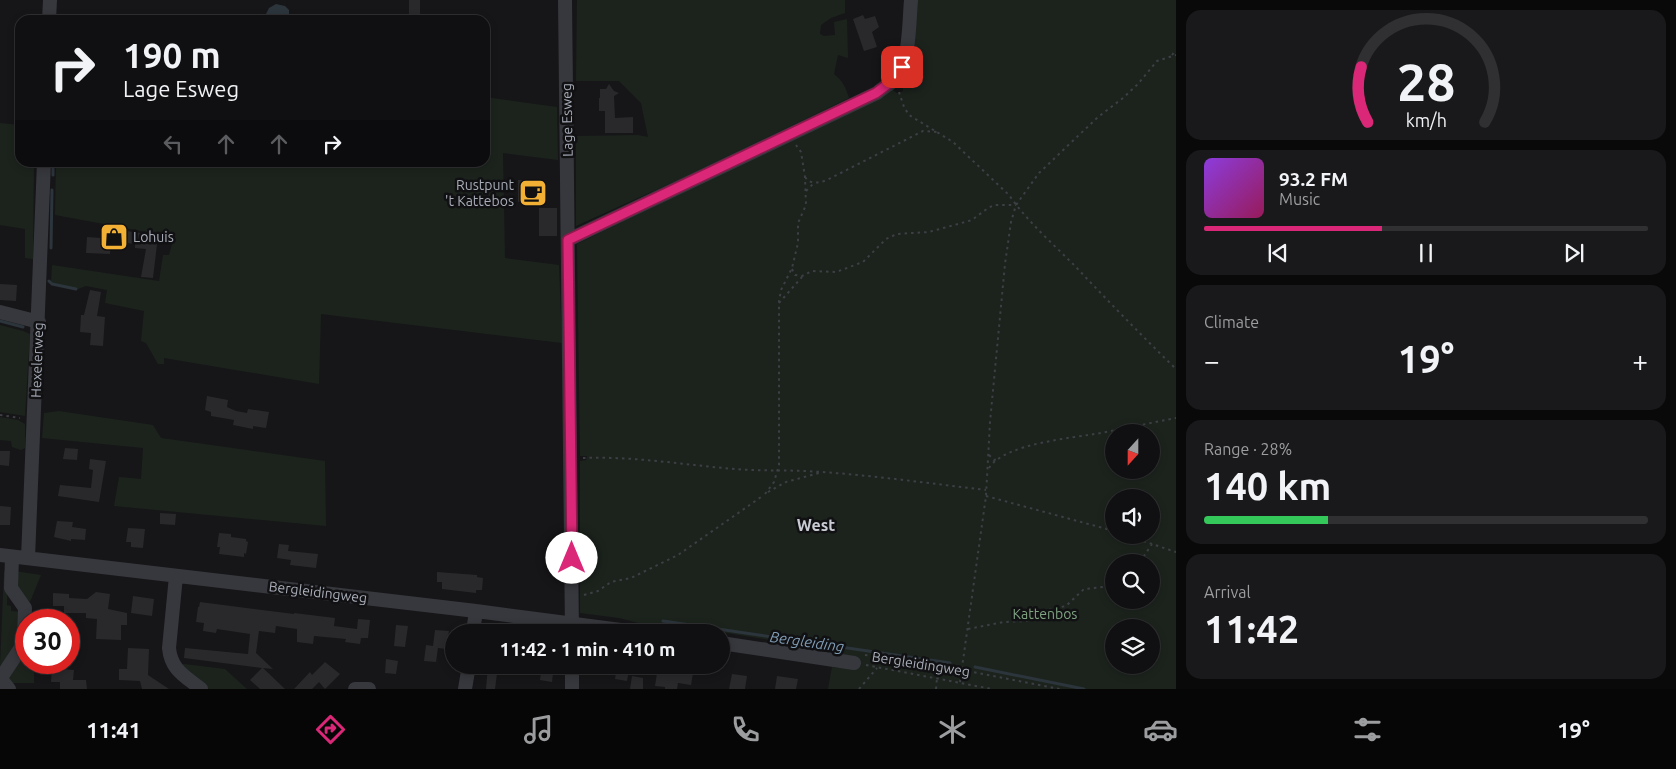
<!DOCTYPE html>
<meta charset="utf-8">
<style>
:root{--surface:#101012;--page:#19191b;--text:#f1f3f6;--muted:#9c9d9f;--line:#303032;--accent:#db2777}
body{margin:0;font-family:Ubuntu,sans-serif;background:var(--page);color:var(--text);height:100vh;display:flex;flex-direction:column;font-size:19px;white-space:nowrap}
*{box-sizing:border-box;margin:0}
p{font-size:16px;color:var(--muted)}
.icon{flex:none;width:28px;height:28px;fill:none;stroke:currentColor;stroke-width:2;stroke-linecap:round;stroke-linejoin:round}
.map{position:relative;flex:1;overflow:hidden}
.details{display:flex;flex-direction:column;gap:10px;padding:10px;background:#09090a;width:500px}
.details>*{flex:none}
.guide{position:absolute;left:15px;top:15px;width:475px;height:152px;border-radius:15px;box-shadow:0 2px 8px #0003,0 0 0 1px var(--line);background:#101012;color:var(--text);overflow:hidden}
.needle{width:32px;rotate:201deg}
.controls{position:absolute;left:1105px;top:424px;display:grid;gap:10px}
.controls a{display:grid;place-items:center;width:55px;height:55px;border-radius:50%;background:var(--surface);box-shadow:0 2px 8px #0003,0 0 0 1px var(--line);font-size:25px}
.speed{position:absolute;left:15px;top:609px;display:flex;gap:10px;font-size:25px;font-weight:700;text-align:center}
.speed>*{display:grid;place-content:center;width:65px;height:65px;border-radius:50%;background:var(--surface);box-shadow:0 2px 8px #0003,0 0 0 1px var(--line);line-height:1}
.speed .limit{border:8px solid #d22;background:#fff;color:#111}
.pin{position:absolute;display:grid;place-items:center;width:42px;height:42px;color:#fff;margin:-21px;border-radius:10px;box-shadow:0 2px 8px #0006}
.me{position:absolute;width:55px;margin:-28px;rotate:0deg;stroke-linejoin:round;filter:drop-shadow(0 0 4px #0008)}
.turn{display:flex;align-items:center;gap:18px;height:105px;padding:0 25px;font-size:22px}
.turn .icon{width:65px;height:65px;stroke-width:2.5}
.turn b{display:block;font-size:35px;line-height:42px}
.lanes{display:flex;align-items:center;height:48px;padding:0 25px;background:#0003;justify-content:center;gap:25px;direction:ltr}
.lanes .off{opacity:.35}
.big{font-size:38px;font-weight:700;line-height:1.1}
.details .widget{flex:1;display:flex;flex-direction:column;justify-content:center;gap:8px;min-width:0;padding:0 18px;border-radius:15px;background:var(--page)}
.details .dial{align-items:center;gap:0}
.dial svg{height:130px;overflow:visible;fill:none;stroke:var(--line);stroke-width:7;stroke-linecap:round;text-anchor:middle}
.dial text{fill:var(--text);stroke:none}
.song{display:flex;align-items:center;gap:15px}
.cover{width:60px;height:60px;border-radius:8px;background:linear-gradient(135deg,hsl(270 70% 55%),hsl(330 70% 35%))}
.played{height:5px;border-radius:2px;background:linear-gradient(90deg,var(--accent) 40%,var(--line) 40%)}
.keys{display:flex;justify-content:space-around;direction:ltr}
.heat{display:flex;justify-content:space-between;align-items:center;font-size:28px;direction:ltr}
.charge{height:8px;border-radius:4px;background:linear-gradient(90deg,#34c759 28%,var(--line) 0)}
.trip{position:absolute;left:445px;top:624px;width:285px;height:50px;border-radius:25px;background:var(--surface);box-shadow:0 2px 8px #0003,0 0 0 1px var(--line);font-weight:700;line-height:50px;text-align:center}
.menu{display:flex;height:80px;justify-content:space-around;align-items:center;background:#060607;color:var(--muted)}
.menu .icon{width:35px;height:35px}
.menu .active{color:var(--accent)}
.menu b{font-size:22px;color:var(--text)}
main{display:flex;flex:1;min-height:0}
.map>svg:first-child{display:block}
.green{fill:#1c231d;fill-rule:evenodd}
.water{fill:#2c353c}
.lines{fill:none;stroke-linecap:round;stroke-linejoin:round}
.stream{stroke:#2c353c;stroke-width:3}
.building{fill:#29292c}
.path{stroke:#3d3f44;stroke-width:2;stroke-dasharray:2.5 4;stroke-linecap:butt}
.minor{stroke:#37383d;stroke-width:14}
.route-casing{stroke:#8e194d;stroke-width:12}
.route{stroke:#db2777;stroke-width:9}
.labels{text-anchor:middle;stroke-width:5;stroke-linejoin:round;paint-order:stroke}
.street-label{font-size:14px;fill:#a8adb8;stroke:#111113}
.poi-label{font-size:14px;fill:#a8adb8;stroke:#111113;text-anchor:end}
.park-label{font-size:14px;fill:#7fa381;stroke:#111113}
.water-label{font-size:15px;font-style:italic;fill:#7f9bb3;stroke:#111113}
.quarter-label{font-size:16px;font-weight:bold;fill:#c9ccd4;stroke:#111113}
</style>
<main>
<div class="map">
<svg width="1176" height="689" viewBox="0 0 1176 689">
<rect width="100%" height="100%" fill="#161618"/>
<!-- green -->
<path class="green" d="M577,0H845V13L831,18L821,25L820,34L824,36L835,35L834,22L847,19L848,58L838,55L834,74C843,81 846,88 849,98L680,179L576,226V136L638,135L648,137L641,103L619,81H576Z
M914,0H1176V689H828L832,667L839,668L842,652L721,632L642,624L619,618L580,613V461L586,460L587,456H580L577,244L869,102L892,89L897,93L903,91L901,79ZM1114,432H1151V470H1114ZM1114,498H1151V535H1114ZM1114,562H1151V600H1114ZM1114,628H1151V665H1114Z
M485,97L557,107L558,160L503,153L505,258L559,265L562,343L321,314L319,384L164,358V364H158L146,343L141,341L144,311L105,303L107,290L86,286L78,289L51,284L52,265L159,281L163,255H169L174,237L55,215L56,163L485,162Z
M0,123L20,125V162L34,163L33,259L25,258V229L0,225Z
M0,325L23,331L30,334L25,416L0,412Z
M59,411L153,425L161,438L325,461L326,526L114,506L119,477L141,479L143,448L42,438L44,413Z
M0,417L18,420L25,424V448L21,450L12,447L11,441L0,440Z
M4,571H8L7,605L11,606V611L22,612L21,641L5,663L0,666Z
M15,571L41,575L30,602L14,588Z
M26,649V662L34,663V683H9L6,678Z
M176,663L225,669L247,689H209Z"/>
<!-- water -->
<path class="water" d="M276,4L285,6L289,10V20H263L269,8Z"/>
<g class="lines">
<!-- stream -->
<path class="stream" d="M53,175V162
M51,248L52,190
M49,281L51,283
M52,284L76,289
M0,321L23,327
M663,621L950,663
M975,667L1084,689"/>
</g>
<!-- building -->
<path class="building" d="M409,0H420V18H409Z
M863,15L865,19L875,16L879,27L872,32L877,47L864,51L853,19Z
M609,84L614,91L619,93L614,96L615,118L633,117V133H605V111H599V98H600V89H606Z
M518,180H533L534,201L518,202Z
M539,208H557V236H539Z
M102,227L158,236L153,278L141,277L146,249L135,248V244L111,241L110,254L86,253L87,237L101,238Z
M0,284L17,285L16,301L0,300Z
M90,290L101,292L97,316L105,317L103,346L90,345L91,333L80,332L81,315H84Z
M207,396L228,400L227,407L236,411L247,413L248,409L269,412L266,428L253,426V429L233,425L234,420L211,416V412L205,410Z
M65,448L78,449L77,460L63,459Z
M0,451H10L9,466L0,465Z
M90,459L106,461L99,502L58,496L60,485L91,488L93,470L89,469Z
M0,506L11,507L10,525H0Z
M160,513L176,514L175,525L160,524Z
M57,521L73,522L72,527L86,529L85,540L71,539V541L54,537Z
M128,528L145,529L143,548L131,547V542H126Z
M219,533L231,534V537L246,539V541L248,542L246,554L244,553V557L219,554L220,547H217Z
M279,544L289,545L288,551L318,554L316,568L290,565L291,560L277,558Z
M437,572L477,575V577L483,578L482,590H476V593L442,589V582H437Z
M96,592L110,594L108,609L127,613V625H121V640L96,639L97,619L86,618V613H64V606H53V593L69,594V598L87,599Z
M133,596L154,599L152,616L131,613Z
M200,602L294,614V613L335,618L334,626L357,629L358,619L370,620L368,638H361L360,644L345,642L346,639L314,636L313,644L297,642V629L276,626L275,633L259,631L256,653L273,669L263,668L285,689H260L250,680L262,668L184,658L185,648L248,654L250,634L217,629L216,633L203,631L204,623L196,622L198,607H199Z
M396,625L408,626L405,647L394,646Z
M435,630L449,631L446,649L438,648L436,662L424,661L426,645L433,646Z
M128,648L149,649L148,675L169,689H142L140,681L119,680V669H127Z
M386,659L398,661L396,674L385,673Z
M325,662L340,674L325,689L319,682L312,689H294L310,672L312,675Z
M55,664L62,669L74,670L73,680H86L87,689H60V682H51L52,669Z
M488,665L498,666L495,689H486Z
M542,665H554L552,682L540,680Z
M617,665H630L627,681L615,679Z
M676,665H691L690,672L693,673L691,685L678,683L677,689H665V687L655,686L657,673L667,675V672L675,673Z
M732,674L747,676L745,689H729Z
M632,676L643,678V689H630Z
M777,676L798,679L796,689H775Z"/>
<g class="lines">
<!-- path -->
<path class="path" d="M1172,55L1176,50
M899,92L904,107L909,115L953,142L1009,195C1027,221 1052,243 1074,265C1107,300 1141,335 1176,369
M805,177C811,185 818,183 827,180L923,131L937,132
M806,191L813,184
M792,269L795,275L802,276L812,271L836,272L863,262L886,239L897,234L929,232L972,220L988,208L994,205H1016
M779,303L802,277
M0,415L20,418
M989,455L994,460L997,459
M583,458C634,456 685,465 735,469C758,471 781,470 804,471C865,474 926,483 986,490
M989,468C1005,443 1073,438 1101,433C1126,428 1151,423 1176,418
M768,492L786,482L819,473
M765,494L774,482L779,465V301L781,290L792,268L798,243V223L806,205L805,177L801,152L796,145
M986,496L1114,531
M1125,535L1176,552
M1140,562L1152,544
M584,595L598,591L611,582L631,578L678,555L764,495
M648,627L676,628L709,632
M968,629L1004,622L1026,621L1047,610L1066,606L1084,589L1114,586
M865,655L962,670L1060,689
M866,665L992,689
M960,682L986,496L990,422L1005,264L1011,222L1016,205L1039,173L1098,117L1123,98L1138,84L1157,61L1176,55
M859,689L877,668
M936,689L937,678"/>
<!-- minor -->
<path class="minor" d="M565,0L572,632
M49,20L50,0
M568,240L877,93C882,88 891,84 896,78C910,61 909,22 911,0
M0,312L39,322
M0,555L476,611L636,632
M28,558L44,162
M176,576L169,648C171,670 185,676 201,689
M473,632L476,611
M721,643L854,663
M572,665V689
M9,689L1,679L2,676L22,646L24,641L25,608L11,588L12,557
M355,689H369
M465,689L469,665"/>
</g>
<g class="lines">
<defs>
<path id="route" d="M572,558L568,240L876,93L896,78L902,67"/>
</defs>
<!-- route casing -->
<use href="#route" class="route-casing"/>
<!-- route -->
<use href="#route" class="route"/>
</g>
<!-- icons -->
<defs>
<symbol id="cafe-square" viewBox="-11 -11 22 22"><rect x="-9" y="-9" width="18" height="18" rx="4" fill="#f2b134" stroke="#111113"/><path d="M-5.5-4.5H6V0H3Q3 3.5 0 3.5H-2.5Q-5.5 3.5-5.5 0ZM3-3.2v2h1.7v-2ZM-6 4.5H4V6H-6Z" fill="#111"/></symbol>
<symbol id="shop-square" viewBox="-11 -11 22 22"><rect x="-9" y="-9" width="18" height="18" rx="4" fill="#f2b134" stroke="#111113"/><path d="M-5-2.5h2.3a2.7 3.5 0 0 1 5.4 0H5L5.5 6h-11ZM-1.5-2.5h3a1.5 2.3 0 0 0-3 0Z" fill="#111"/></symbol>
</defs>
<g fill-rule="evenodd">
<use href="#cafe-square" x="517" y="177" width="32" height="32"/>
<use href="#shop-square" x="98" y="221" width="32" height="32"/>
</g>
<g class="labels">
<!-- street labels -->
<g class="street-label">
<text transform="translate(567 120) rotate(-91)" y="5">Lage Esweg</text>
<text transform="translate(37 360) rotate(-88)" y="5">Hexelerweg</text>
<text transform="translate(318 592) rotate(7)" y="5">Bergleidingweg</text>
<text transform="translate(921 664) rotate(9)" y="5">Bergleidingweg</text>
</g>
<!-- poi labels -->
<g class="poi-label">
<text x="514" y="190">Rustpunt<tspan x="514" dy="16">'t Kattebos</tspan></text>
<text x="133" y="242" text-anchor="start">Lohuis</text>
</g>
<!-- park labels -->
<g class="park-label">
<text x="1045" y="619">Kattenbos</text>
</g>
<!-- water labels -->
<g class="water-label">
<text transform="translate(807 642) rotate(8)" y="5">Bergleiding</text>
</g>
<!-- quarter labels -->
<g class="quarter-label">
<text x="816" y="531">West</text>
</g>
</g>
</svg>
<div class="controls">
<a><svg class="needle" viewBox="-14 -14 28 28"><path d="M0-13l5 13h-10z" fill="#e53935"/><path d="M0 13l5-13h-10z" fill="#9c9d9f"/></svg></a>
<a><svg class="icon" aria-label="sound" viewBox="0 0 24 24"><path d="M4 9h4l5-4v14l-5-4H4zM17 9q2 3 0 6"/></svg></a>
<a><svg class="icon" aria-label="search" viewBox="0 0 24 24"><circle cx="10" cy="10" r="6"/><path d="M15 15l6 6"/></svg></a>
<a><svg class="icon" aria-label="layers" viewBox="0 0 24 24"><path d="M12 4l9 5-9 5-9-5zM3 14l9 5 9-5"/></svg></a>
</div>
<div class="speed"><div class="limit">30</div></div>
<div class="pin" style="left:902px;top:67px;background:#d93025"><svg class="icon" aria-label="arrive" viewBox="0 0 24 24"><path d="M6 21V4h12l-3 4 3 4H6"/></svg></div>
<svg class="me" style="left:572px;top:558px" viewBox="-20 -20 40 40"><circle r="19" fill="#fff"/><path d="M0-13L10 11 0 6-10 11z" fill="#db2777"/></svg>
<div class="trip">11:42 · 1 min · 410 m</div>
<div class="guide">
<div class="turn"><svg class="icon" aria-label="right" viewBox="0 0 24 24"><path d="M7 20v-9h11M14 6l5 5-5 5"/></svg><div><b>190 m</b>Lage Esweg</div></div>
<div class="lanes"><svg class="icon off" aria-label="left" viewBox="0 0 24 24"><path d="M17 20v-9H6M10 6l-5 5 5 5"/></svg><svg class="icon off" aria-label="ahead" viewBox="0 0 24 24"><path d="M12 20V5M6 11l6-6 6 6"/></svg><svg class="icon off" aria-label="ahead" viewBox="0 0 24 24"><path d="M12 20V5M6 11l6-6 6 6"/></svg><svg class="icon" aria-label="right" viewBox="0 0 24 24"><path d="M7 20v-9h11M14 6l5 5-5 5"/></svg></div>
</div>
</div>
<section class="details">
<div class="widget dial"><svg viewBox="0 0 100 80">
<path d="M14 69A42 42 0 1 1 86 69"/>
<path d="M14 69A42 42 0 0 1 10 35" stroke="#db2777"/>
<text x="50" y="56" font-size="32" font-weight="700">28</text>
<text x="50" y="72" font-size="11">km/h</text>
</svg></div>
<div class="widget">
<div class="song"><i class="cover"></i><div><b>93.2 FM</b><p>Music</p></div></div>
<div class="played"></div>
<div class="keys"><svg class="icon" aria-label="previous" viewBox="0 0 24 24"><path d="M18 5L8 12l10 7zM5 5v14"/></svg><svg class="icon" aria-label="pause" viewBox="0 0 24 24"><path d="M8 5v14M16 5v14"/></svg><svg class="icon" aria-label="next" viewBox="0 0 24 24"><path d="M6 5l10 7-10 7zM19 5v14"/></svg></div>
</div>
<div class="widget"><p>Climate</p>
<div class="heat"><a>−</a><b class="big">19°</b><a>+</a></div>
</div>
<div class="widget"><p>Range · 28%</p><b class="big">140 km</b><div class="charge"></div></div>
<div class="widget"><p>Arrival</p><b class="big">11:42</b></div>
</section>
</main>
<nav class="menu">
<b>11:41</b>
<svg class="icon active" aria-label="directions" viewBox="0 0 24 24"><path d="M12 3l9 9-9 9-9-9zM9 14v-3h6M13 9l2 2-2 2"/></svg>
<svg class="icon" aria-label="music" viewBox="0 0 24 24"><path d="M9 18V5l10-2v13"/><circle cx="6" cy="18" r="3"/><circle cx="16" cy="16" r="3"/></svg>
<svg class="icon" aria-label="phone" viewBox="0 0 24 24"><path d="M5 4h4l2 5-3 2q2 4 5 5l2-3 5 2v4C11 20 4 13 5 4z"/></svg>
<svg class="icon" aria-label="climate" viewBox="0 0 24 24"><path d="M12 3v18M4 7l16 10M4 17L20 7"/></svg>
<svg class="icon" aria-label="car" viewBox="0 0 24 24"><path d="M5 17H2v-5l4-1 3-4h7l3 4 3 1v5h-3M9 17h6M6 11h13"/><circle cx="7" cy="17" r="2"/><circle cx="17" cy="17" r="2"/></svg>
<svg class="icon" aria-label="filters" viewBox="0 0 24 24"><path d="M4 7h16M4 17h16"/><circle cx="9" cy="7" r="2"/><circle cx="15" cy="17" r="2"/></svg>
<b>19°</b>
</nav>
